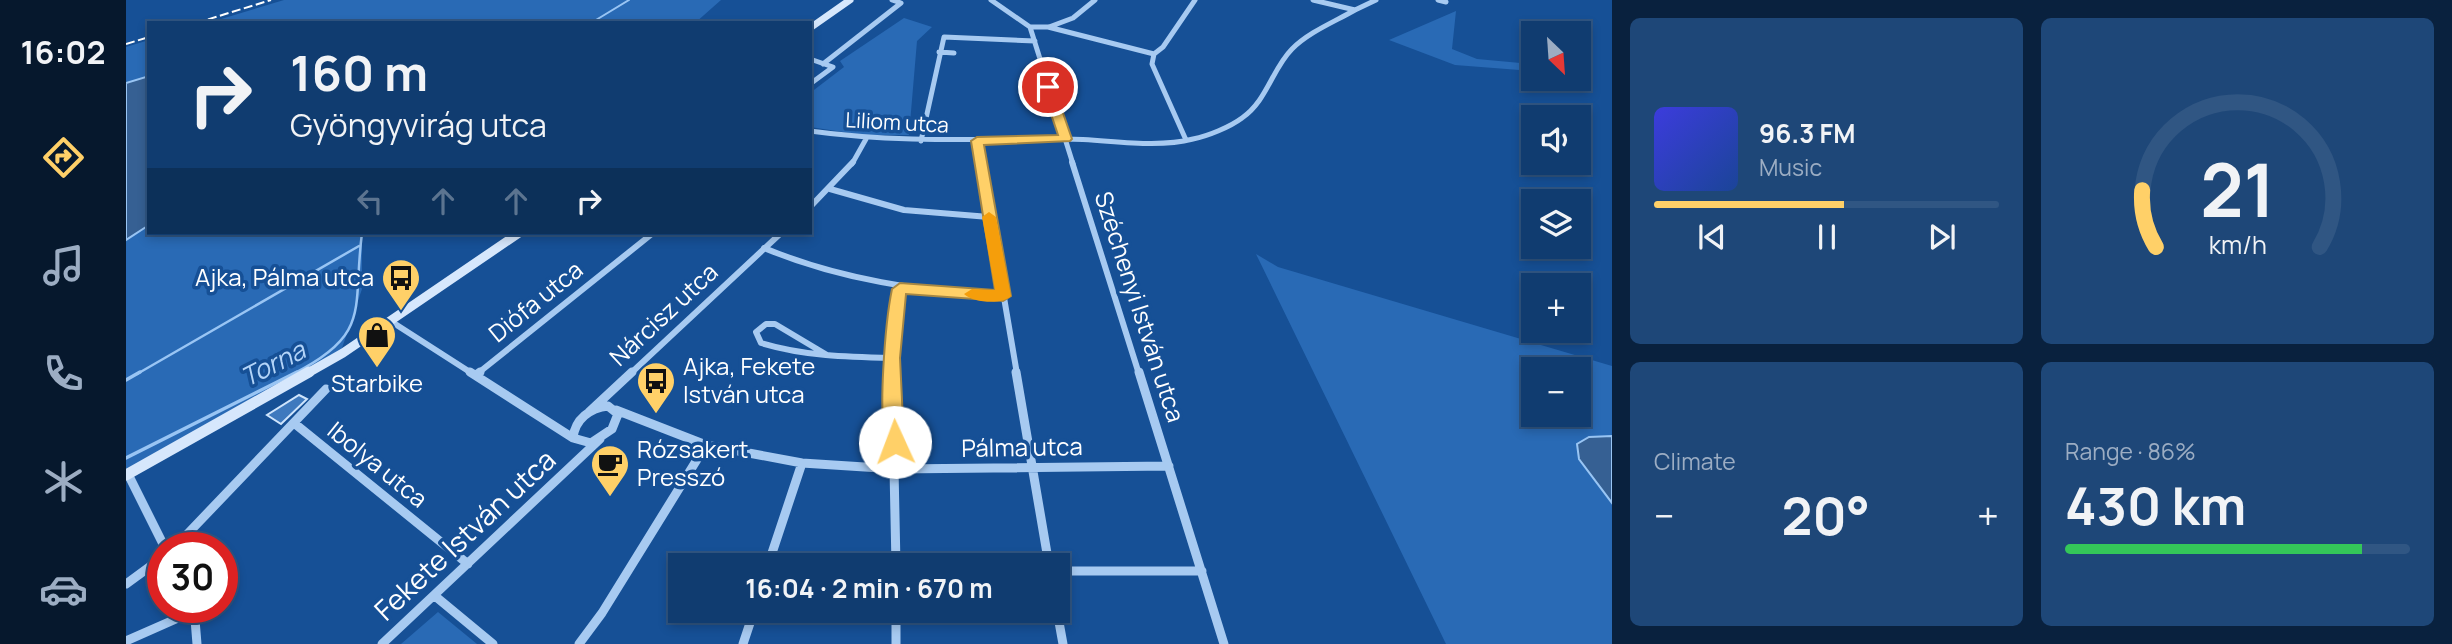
<!DOCTYPE html>
<meta charset="utf-8">
<style>
:root{--surface:#103c70;--page:#1e4778;--text:#f1f3f6;--muted:#9cadc3;--line:#305683;--accent:#ffd068}
body{margin:0;font-family:Manrope,sans-serif;background:var(--page);color:var(--text);height:100vh;display:flex;flex-direction:column;font-size:26px;white-space:nowrap}
*{box-sizing:border-box;margin:0}
p{font-size:23px;color:var(--muted)}
.icon{flex:none;width:38px;height:38px;fill:none;stroke:currentColor;stroke-width:2;stroke-linecap:round;stroke-linejoin:round}
.map{position:relative;flex:1;overflow:hidden}
.sheet{display:flex;flex-direction:column;gap:18px;padding:18px;background:#09213e;width:840px}
.sheet>*{flex:none}
.hud{position:absolute;left:21px;top:21px;width:665px;height:214px;border-radius:0px;box-shadow:0 4px 10px #0003,0 0 0 2px var(--line);background:#103c70;color:var(--text);overflow:hidden}
.needle{width:46px;rotate:155deg}
.controls{position:absolute;left:1395px;top:21px;display:grid;gap:14px}
.controls a{display:grid;place-items:center;width:70px;height:70px;border-radius:0px;background:var(--surface);box-shadow:0 4px 10px #0003,0 0 0 2px var(--line);font-size:35px}
.speed{position:absolute;left:21px;top:532px;display:flex;gap:14px;font-size:35px;font-weight:700;text-align:center}
.speed>*{display:grid;place-content:center;width:91px;height:91px;border-radius:50%;background:var(--surface);box-shadow:0 4px 10px #0003,0 0 0 2px var(--line);line-height:1}
.speed .limit{border:10px solid #d22;background:#fff;color:#111}
.pin{position:absolute;display:grid;place-items:center;width:60px;height:60px;color:#fff;margin:-30px;border:4px solid #fff;border-radius:50%;box-shadow:0 2px 7px #0007}
.me{position:absolute;width:77px;margin:-38px;rotate:358deg;stroke-linejoin:round;filter:drop-shadow(0 0 5px #0008)}
.turn{display:flex;align-items:center;gap:24px;height:147px;padding:0 28px;font-size:32px}
.turn .icon{width:91px;height:91px;stroke-width:2.5}
.turn b{display:block;font-size:49px;line-height:60px}
.lanes{display:flex;align-items:center;height:66px;padding:0 28px;background:#0003;justify-content:center;gap:35px;direction:ltr}
.lanes .off{opacity:.35}
.big{font-size:52px;font-weight:700;line-height:1.1}
.sheet .widget{flex:1;display:flex;flex-direction:column;justify-content:center;gap:10px;min-width:0;padding:0 24px;border-radius:10px;background:var(--page)}
.sheet .dial{align-items:center;gap:0}
.dial svg{height:182px;overflow:visible;fill:none;stroke:var(--line);stroke-width:7;stroke-linecap:round;text-anchor:middle}
.dial text{fill:var(--text);stroke:none}
.song{display:flex;align-items:center;gap:21px}
.cover{width:84px;height:84px;border-radius:10px;background:linear-gradient(135deg,hsl(240 70% 55%),hsl(220 70% 35%))}
.played{height:7px;border-radius:4px;background:linear-gradient(90deg,var(--accent) 55%,var(--line) 55%)}
.keys{display:flex;justify-content:space-around;direction:ltr}
.heat{display:flex;justify-content:space-between;align-items:center;font-size:38px;direction:ltr}
.charge{height:10px;border-radius:5px;background:linear-gradient(90deg,#34c759 86%,var(--line) 0)}
.sheet .tiles{flex:1;display:grid;gap:18px;grid-template-columns:repeat(2,1fr)}
.trip{position:absolute;left:542px;top:553px;width:402px;height:70px;border-radius:0px;background:var(--surface);box-shadow:0 4px 10px #0003,0 0 0 2px var(--line);font-weight:700;line-height:70px;text-align:center}
main{display:flex;flex:1;min-height:0}
.tabs{display:flex;flex-direction:column;width:126px;justify-content:space-around;align-items:center;background:#06182d;color:var(--muted)}
.tabs .icon{width:49px;height:49px}
.tabs .current{color:var(--accent)}
.tabs b{font-size:32px;color:var(--text)}
.map>svg:first-child{display:block}
.green{fill:#296ab5;fill-rule:evenodd}
.water{fill:#366093;stroke:#99c5f4;stroke-width:2}
.lines{fill:none;stroke-linecap:round;stroke-linejoin:round}
.stream-far2{stroke:#99c5f4;stroke-width:2}
.stream-far1{stroke:#99c5f4;stroke-width:2.5}
.stream{stroke:#99c5f4;stroke-width:3.5}
.building{fill:#3e79be;stroke:#cee4fc;stroke-width:2}
.street-far2{stroke:#a7caf1;stroke-width:5}
.street-far1{stroke:#a7caf1;stroke-width:6}
.street{stroke:#a7caf1;stroke-width:9}
.secondary-far2{stroke:#d6e7fc;stroke-width:7}
.secondary-far1{stroke:#d6e7fc;stroke-width:9}
.secondary{stroke:#d6e7fc;stroke-width:11}
.rail{stroke:#fff;stroke-width:2;stroke-dasharray:9 3.5;stroke-linecap:butt}
.route{fill:#ffd068;stroke:#a68744;stroke-width:2}
.slow{fill:#f59e0b}
.labels{text-anchor:middle;stroke-width:7;stroke-linejoin:round;paint-order:stroke}
.far-street-label{font-size:21px;fill:#fff;stroke:#165096}
.poi-label{font-size:24px;fill:#fff;stroke:#165096;text-anchor:start}
.street-label{font-size:24px;fill:#fff;stroke:#165096}
.water-label{font-size:26px;font-style:italic;fill:#b3d4f8;stroke:#165096}
.near-street-label{font-size:28px;fill:#fff;stroke:#165096}
</style>
<main>
<nav class="tabs">
<b>16:02</b>
<svg class="icon current" aria-label="directions" viewBox="0 0 24 24"><path d="M12 3l9 9-9 9-9-9zM9 14v-3h6M13 9l2 2-2 2"/></svg>
<svg class="icon" aria-label="music" viewBox="0 0 24 24"><path d="M9 18V5l10-2v13"/><circle cx="6" cy="18" r="3"/><circle cx="16" cy="16" r="3"/></svg>
<svg class="icon" aria-label="phone" viewBox="0 0 24 24"><path d="M5 4h4l2 5-3 2q2 4 5 5l2-3 5 2v4C11 20 4 13 5 4z"/></svg>
<svg class="icon" aria-label="climate" viewBox="0 0 24 24"><path d="M12 3v18M4 7l16 10M4 17L20 7"/></svg>
<svg class="icon" aria-label="car" viewBox="0 0 24 24"><path d="M5 17H2v-5l4-1 3-4h7l3 4 3 1v5h-3M9 17h6M6 11h13"/><circle cx="7" cy="17" r="2"/><circle cx="17" cy="17" r="2"/></svg>
</nav>
<div class="map">
<svg width="1486" height="644" viewBox="0 0 1486 644">
<rect width="100%" height="100%" fill="#165096"/>
<!-- green -->
<path class="green" d="M158,0H595L569,23H82Z
M1330,11L1326,49L1351,59L1407,64V71L1329,65L1263,40Z
M778,18L806,27L791,41L783,135H737L684,127V93L718,67L714,61Z
M23,40V76L0,83V47Z
M23,225V233H236V289L214,354L0,474V240Z
M1130,254L1152,267L1486,366V436L1463,437L1453,459L1486,503V644H1320ZM1407,369H1452V415H1407Z
M312,612L351,644H275Z"/>
<!-- water -->
<path class="water" d="M23,76V225L0,240V83Z
M1486,436V503L1453,459L1451,444L1463,437Z"/>
<g class="lines">
<!-- stream-far2 -->
<path class="stream-far2" d="M465,23L503,0"/>
<!-- stream-far1 -->
<path class="stream-far1" d="M11,374L233,246
M167,374C247,334 226,308 236,233"/>
<!-- stream -->
<path class="stream" d="M0,380L14,372
M0,458L171,372"/>
</g>
<!-- building -->
<path class="building" d="M173,395L181,399L155,424L141,415Z"/>
<g class="lines">
<!-- street-far2 -->
<path class="street-far2" d="M865,0L904,27L947,164
M1187,0L1229,10L1250,0
M1312,0L1320,2
M904,27H922L1028,54L1037,47L1069,0
M923,27L947,18L969,0
M813,52L828,53
M1028,54L1026,64L1060,140
M684,59L707,67L684,84
M697,64L775,3L766,0
M684,131C770,143 854,139 940,139C980,139 1028,149 1067,139C1082,136 1104,127 1116,118C1141,101 1146,69 1166,49C1183,32 1208,22 1229,10
M795,141L818,37L909,41
M851,141L855,164
M726,164L740,139"/>
<!-- street-far1 -->
<path class="street-far1" d="M855,162L891,374
M946,162L1013,374
M704,189L778,210L863,217
M684,207L727,162
M638,248C715,280 794,291 877,296
M266,322L347,374
M701,355L649,324H640L630,332L635,343C678,356 721,357 766,358
M351,374L527,233
M504,374L655,233
M766,374L767,322L774,288"/>
<!-- street -->
<path class="street" d="M344,372L447,438
M766,372L770,565
M890,372L923,565
M1013,372L1098,644
M350,375L354,372
M482,406L492,414L486,429L465,443L447,438C449,419 464,408 482,406Z
M490,410L580,445L676,463L770,469L1043,466
M463,412L506,372
M168,423L342,564
M2,474L39,548
M48,548L200,389
M642,565L676,463
M933,571H1076
M0,584L37,557
M309,596L367,644
M68,607L71,644
M770,611V644
M931,611L937,644
M0,641L68,611
M256,644L474,439
M453,644L476,613L580,445
M617,644L628,611"/>
<!-- secondary-far2 -->
<path class="secondary-far2" d="M684,28L724,0"/>
<!-- secondary-far1 -->
<path class="secondary-far1" d="M180,374L217,353L393,233"/>
<!-- secondary -->
<path class="secondary" d="M0,475L183,372"/>
<!-- rail -->
<path class="rail" d="M70,23L145,0
M0,44L23,37"/>
</g>
<!-- route -->
<path class="route" d="M922,83L928,87L946,139L944,141L858,145L885,296L877,301L780,294L774,358L778,442L775,447H762C750,422 760,318 766,289L774,283L869,290L845,141L851,137L932,135L916,87Z"/>
<!-- slow -->
<path class="slow" d="M863,212L870,217L885,296C877,305 847,303 838,294L846,289L869,290L856,217Z"/>
<!-- icons -->
<defs>
<symbol id="bus-pin" viewBox="-11 -11 22 30"><path d="M0 17L-7.5 6A9.5 9.5 0 1 1 7.5 6Z" fill="#ffd068" stroke="#165096"/><path d="M-5-6H5V4H4V6H2V4H-2V6H-4V4H-5ZM-3.5-4V0h7V-4ZM-3.5 1.2v1.5H-2V1.2ZM2 1.2v1.5H3.5V1.2Z" fill="#111"/></symbol>
<symbol id="shop-pin" viewBox="-11 -11 22 30"><path d="M0 17L-7.5 6A9.5 9.5 0 1 1 7.5 6Z" fill="#ffd068" stroke="#165096"/><path d="M-5-2.5h2.3a2.7 3.5 0 0 1 5.4 0H5L5.5 6h-11ZM-1.5-2.5h3a1.5 2.3 0 0 0-3 0Z" fill="#111"/></symbol>
<symbol id="cafe-pin" viewBox="-11 -11 22 30"><path d="M0 17L-7.5 6A9.5 9.5 0 1 1 7.5 6Z" fill="#ffd068" stroke="#165096"/><path d="M-5.5-4.5H6V0H3Q3 3.5 0 3.5H-2.5Q-5.5 3.5-5.5 0ZM3-3.2v2h1.7v-2ZM-6 4.5H4V6H-6Z" fill="#111"/></symbol>
</defs>
<g fill-rule="evenodd">
<use href="#bus-pin" x="253" y="256" width="44" height="60"/>
<use href="#shop-pin" x="229" y="313" width="44" height="60"/>
<use href="#bus-pin" x="508" y="359" width="44" height="60"/>
<use href="#cafe-pin" x="462" y="442" width="44" height="60"/>
</g>
<g class="labels">
<!-- far-street labels -->
<g class="far-street-label">
<text transform="translate(771 123) rotate(3)" y="7">Liliom utca</text>
</g>
<!-- poi labels -->
<g class="poi-label">
<text x="248" y="286" text-anchor="end">Ajka, Pálma utca</text>
<text x="557" y="375">Ajka, Fekete<tspan x="557" dy="28">István utca</tspan></text>
<text x="251" y="392" text-anchor="middle">Starbike</text>
<text x="511" y="458">Rózsakert<tspan x="511" dy="28">Presszó</tspan></text>
</g>
<!-- street labels -->
<g class="street-label">
<text transform="translate(410 302) rotate(-39)" y="8">Diófa utca</text>
<text transform="translate(1013 307) rotate(72)" y="8">Széchenyi István utca</text>
<text transform="translate(538 315) rotate(-43)" y="8">Nárcisz utca</text>
<text transform="translate(896 448) rotate(-1)" y="8">Pálma utca</text>
<text transform="translate(251 465) rotate(39)" y="8">Ibolya utca</text>
</g>
<!-- water labels -->
<g class="water-label">
<text transform="translate(147 364) rotate(-27)" y="9">Torna</text>
</g>
<!-- near-street labels -->
<g class="near-street-label">
<text transform="translate(339 535) rotate(-43)" y="10">Fekete István utca</text>
</g>
</g>
</svg>
<div class="controls">
<a><svg class="needle" viewBox="-14 -14 28 28"><path d="M0-13l5 13h-10z" fill="#e53935"/><path d="M0 13l5-13h-10z" fill="#9cadc3"/></svg></a>
<a><svg class="icon" aria-label="sound" viewBox="0 0 24 24"><path d="M4 9h4l5-4v14l-5-4H4zM17 9q2 3 0 6"/></svg></a>
<a><svg class="icon" aria-label="layers" viewBox="0 0 24 24"><path d="M12 4l9 5-9 5-9-5zM3 14l9 5 9-5"/></svg></a>
<a>+</a>
<a>−</a>
</div>
<div class="speed"><div class="limit">30</div></div>
<div class="pin" style="left:922px;top:87px;background:#d93025"><svg class="icon" aria-label="arrive" viewBox="0 0 24 24"><path d="M6 21V4h12l-3 4 3 4H6"/></svg></div>
<svg class="me" style="left:769px;top:442px" viewBox="-20 -20 40 40"><circle r="19" fill="#fff"/><path d="M0-13L10 11 0 6-10 11z" fill="#ffd068"/></svg>
<div class="trip">16:04 · 2 min · 670 m</div>
<div class="hud">
<div class="turn"><svg class="icon" aria-label="right" viewBox="0 0 24 24"><path d="M7 20v-9h11M14 6l5 5-5 5"/></svg><div><b>160 m</b>Gyöngyvirág utca</div></div>
<div class="lanes"><svg class="icon off" aria-label="left" viewBox="0 0 24 24"><path d="M17 20v-9H6M10 6l-5 5 5 5"/></svg><svg class="icon off" aria-label="ahead" viewBox="0 0 24 24"><path d="M12 20V5M6 11l6-6 6 6"/></svg><svg class="icon off" aria-label="ahead" viewBox="0 0 24 24"><path d="M12 20V5M6 11l6-6 6 6"/></svg><svg class="icon" aria-label="right" viewBox="0 0 24 24"><path d="M7 20v-9h11M14 6l5 5-5 5"/></svg></div>
</div>
</div>
<section class="sheet">
<div class="tiles">
<div class="widget">
<div class="song"><i class="cover"></i><div><b>96.3 FM</b><p>Music</p></div></div>
<div class="played"></div>
<div class="keys"><svg class="icon" aria-label="previous" viewBox="0 0 24 24"><path d="M18 5L8 12l10 7zM5 5v14"/></svg><svg class="icon" aria-label="pause" viewBox="0 0 24 24"><path d="M8 5v14M16 5v14"/></svg><svg class="icon" aria-label="next" viewBox="0 0 24 24"><path d="M6 5l10 7-10 7zM19 5v14"/></svg></div>
</div>
<div class="widget dial"><svg viewBox="0 0 100 80">
<path d="M14 69A42 42 0 1 1 86 69"/>
<path d="M14 69A42 42 0 0 1 8 44" stroke="#ffd068"/>
<text x="50" y="56" font-size="32" font-weight="700">21</text>
<text x="50" y="72" font-size="11">km/h</text>
</svg></div>
<div class="widget"><p>Climate</p>
<div class="heat"><a>−</a><b class="big">20°</b><a>+</a></div>
</div>
<div class="widget"><p>Range · 86%</p><b class="big">430 km</b><div class="charge"></div></div>
</div>
</section>
</main>
